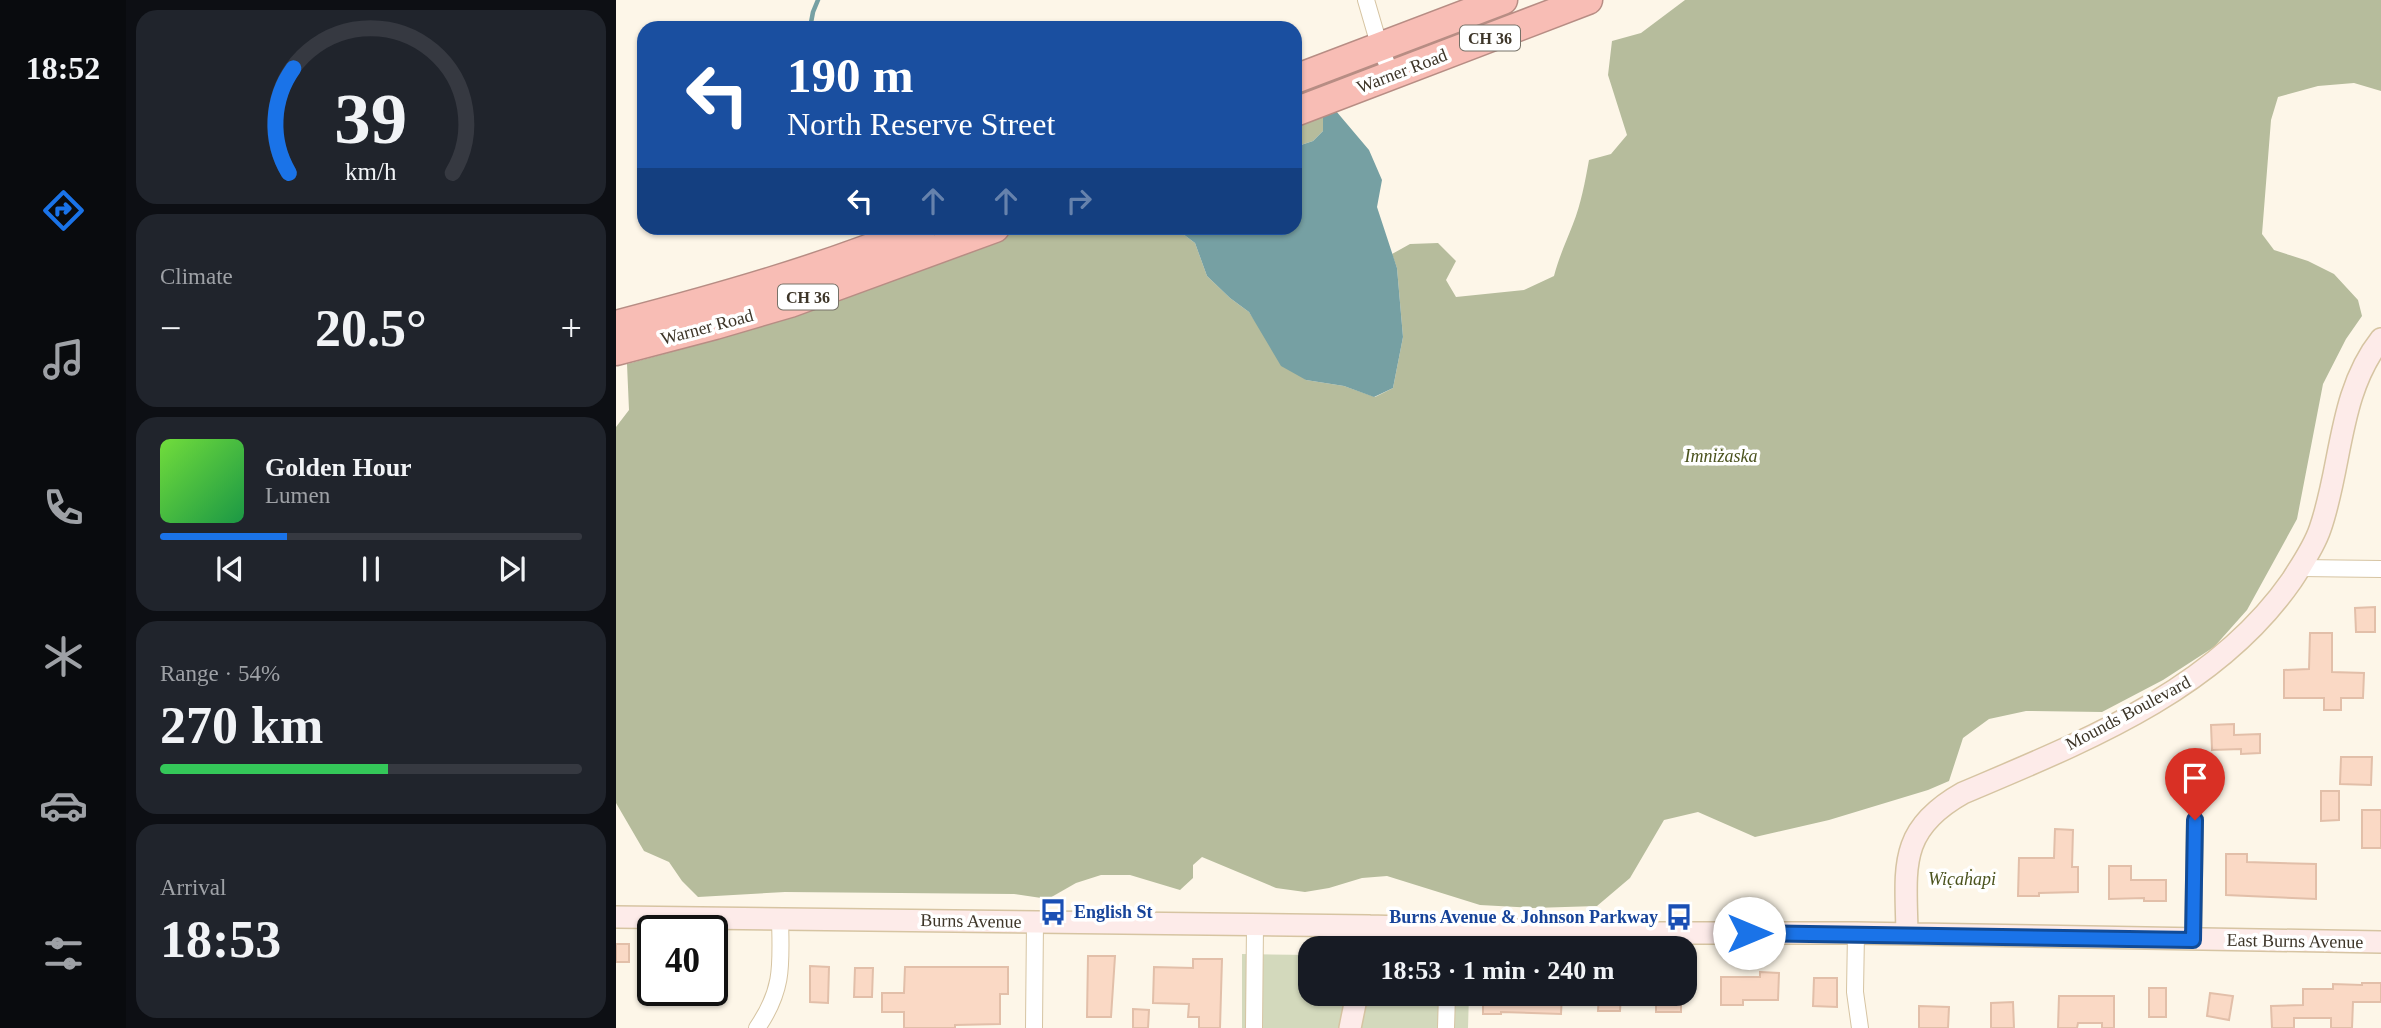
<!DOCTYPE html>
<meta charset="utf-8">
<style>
:root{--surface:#171b24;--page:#20242c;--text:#f1f3f6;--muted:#9ea1a6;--line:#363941;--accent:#1a73e8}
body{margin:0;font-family:Georgia,serif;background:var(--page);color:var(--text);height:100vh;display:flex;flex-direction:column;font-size:26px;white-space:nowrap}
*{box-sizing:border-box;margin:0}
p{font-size:23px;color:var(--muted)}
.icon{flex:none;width:38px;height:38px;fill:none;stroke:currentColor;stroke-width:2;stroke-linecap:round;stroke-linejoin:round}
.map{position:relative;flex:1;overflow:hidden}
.side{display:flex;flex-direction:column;gap:10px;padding:10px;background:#0d0f14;width:490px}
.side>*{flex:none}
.hud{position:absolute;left:21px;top:21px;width:665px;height:214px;border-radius:21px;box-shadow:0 2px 5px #0004;background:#1a4fa0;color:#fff;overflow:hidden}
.speed{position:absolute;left:21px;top:915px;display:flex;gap:14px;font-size:35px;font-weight:700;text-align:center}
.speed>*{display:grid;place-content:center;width:91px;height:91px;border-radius:50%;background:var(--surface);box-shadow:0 2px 5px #0004;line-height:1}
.speed .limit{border:4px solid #111;border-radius:10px;background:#fff;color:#111}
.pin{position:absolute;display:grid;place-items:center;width:60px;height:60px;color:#fff;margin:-72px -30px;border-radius:50% 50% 50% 0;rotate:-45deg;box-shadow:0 0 7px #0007}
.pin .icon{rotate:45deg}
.me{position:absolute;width:77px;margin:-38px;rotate:90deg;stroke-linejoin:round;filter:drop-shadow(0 0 5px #0008)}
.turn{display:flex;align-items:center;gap:24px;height:147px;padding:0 35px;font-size:32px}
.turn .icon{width:91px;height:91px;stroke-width:2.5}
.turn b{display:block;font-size:49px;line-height:60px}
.lanes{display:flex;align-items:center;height:66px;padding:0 35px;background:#0003;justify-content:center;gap:35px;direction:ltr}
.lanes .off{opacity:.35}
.big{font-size:52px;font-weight:700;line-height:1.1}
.side .card{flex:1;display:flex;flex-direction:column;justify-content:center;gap:10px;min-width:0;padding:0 24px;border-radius:21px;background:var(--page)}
.side .dial{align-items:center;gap:0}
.dial svg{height:182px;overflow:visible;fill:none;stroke:var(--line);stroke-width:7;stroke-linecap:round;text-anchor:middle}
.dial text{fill:var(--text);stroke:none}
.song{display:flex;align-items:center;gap:21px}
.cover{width:84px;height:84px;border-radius:10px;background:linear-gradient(135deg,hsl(100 70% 55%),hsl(140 70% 35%))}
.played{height:7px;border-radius:4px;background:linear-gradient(90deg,var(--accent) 30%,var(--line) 30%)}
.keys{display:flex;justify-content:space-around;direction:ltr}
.heat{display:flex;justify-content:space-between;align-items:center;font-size:38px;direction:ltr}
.charge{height:10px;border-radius:5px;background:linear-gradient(90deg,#34c759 54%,var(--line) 0)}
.trip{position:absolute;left:682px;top:936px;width:399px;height:70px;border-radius:21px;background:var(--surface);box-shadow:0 2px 5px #0004;font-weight:700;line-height:70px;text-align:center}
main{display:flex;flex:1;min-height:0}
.tab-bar{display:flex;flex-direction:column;width:126px;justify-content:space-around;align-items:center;background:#090b0e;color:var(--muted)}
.tab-bar .icon{width:49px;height:49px}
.tab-bar .selected{color:var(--accent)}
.tab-bar b{font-size:32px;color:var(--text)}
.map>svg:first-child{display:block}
.green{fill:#d3d9bc}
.forest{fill:#b6bc9c}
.water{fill:#76a0a3}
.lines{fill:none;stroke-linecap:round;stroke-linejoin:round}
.stream{stroke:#76a0a3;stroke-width:4.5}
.building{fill:#fad9c5;stroke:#e2bfa9;stroke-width:2}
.street-casing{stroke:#d6c4a2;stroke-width:18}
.secondary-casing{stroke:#d6c4a2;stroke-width:24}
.highway-casing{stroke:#b78d84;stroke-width:31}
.street{stroke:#fff;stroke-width:16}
.secondary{stroke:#fdebe9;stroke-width:21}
.highway{stroke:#f8bdb5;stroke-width:28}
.route-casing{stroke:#114b97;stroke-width:18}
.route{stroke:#1a73e8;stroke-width:12}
.labels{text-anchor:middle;stroke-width:7;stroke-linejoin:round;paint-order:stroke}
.shield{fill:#fff;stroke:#777268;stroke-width:2}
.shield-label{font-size:16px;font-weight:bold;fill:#3d3528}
.street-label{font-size:18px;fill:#3d3528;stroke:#fff}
.park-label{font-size:18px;font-style:italic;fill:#4b531e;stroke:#fff}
.transit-label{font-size:18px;font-weight:bold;fill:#164399;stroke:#fff;text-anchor:start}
</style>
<main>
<nav class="tab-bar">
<b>18:52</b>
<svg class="icon selected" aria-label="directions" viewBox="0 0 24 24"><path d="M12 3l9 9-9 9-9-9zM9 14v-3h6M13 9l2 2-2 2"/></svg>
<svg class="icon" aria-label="music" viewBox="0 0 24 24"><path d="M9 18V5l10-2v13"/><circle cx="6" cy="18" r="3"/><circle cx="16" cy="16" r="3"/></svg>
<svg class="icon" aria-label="phone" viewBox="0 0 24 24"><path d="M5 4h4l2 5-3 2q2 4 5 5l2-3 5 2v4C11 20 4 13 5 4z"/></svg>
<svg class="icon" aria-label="climate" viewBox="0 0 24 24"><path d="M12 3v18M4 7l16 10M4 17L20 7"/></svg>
<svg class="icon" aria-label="car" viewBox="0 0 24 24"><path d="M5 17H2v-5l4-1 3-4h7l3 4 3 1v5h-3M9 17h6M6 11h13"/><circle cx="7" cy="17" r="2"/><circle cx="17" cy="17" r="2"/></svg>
<svg class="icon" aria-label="filters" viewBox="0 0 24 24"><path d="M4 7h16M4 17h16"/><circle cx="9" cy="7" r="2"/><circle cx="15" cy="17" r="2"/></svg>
</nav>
<section class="side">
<div class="card dial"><svg viewBox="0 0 100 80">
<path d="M14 69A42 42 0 1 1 86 69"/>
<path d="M14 69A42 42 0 0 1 16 23" stroke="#1a73e8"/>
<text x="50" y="56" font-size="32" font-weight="700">39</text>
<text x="50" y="72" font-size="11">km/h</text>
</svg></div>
<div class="card"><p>Climate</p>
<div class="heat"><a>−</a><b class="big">20.5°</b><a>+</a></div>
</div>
<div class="card">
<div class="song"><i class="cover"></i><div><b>Golden Hour</b><p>Lumen</p></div></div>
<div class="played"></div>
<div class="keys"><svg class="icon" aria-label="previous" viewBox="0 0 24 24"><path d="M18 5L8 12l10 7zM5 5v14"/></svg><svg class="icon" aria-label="pause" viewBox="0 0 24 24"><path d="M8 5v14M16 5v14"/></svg><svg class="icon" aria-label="next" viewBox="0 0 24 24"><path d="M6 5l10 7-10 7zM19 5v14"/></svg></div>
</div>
<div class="card"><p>Range · 54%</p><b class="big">270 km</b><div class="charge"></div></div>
<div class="card"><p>Arrival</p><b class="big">18:53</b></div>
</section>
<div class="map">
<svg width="1765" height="1028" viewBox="0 0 1765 1028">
<rect width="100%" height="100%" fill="#fdf6e8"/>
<!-- green -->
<path class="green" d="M626,954L695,955V994H853L852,1028H626Z"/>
<!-- forest -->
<path class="forest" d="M1069,0H1765V91L1738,83L1702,86L1662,97L1655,120L1646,234L1658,250L1692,261L1718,274L1742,300L1746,316L1730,339L1707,384L1681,519L1631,610L1598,647L1547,680L1486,712L1410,711L1373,719L1347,738L1333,781L1312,790L1213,820L1139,837L1082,812L1048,820L1014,878L981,906L917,908L864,905L771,876L746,878L713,888L689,892L660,888L586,857L577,865V878L564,890L514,875H485L460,883L432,899L398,894L169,892L82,897L66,881L53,862L28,851L0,803V427L13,410L11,364L110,337L231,297L410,228H559L579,243L591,276L614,298L633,312L649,336L690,380L728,386L759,397L777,388L787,337L781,268L776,254L794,244L822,243L840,261L830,280L840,297L908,290L938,276C943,257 950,242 957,224C965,204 969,182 973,160L995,154L1011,135L992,75L996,41L1025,33Z
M707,117V131L697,141L679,147V126Z"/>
<!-- water -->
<path class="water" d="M720,111L753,150L766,180L761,207L781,268L787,337L777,388L758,397L728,386L690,380L665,366L633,312L614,298L591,276L579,243L559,228H679V147L697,141L707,131V117Z"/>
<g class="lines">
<!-- stream -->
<path class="stream" d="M194,28L197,12L202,0"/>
</g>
<!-- building -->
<path class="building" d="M1759,607V632H1740L1739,608Z
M1694,633H1716V672L1748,673L1747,698H1725V710H1708V698H1668V670L1693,669Z
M1618,724V735L1644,734V753L1625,754V749L1596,750L1595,725Z
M1725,757H1756L1755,785L1724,784Z
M1705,791H1723V820L1705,821Z
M1746,810H1765V848H1746Z
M1439,829L1457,830L1456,867H1462V892L1423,893V896H1402L1403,858H1438Z
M1610,854H1631V862L1700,864V899L1610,895Z
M1493,866H1515V880H1550V901H1528V898L1493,899Z
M0,944H13V962H0Z
M472,956H499L495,1017H471Z
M577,959H606L604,1028H583V1017H572L573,1004L537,1003L538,967L577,968Z
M194,966L213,967L212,1003L194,1002Z
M289,967H392V994H384V1024L339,1025V1028H288V1012H266V993H288Z
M239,968H257L256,997H238Z
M1144,972L1163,973L1162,1000H1127V1005H1105V977H1144Z
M1198,978H1221V1007L1197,1006Z
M1746,983H1765V1002H1737L1736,1028H1715V1018H1678V1028H1656L1655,1006L1687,1005V989H1717V984L1746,985Z
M1533,988H1550V1017H1533Z
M1594,993L1617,996L1613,1020L1591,1016Z
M867,994H946L945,1014L885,1012V1014H867Z
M983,994H1005L1004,1011H982Z
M1040,994H1065V1012H1040Z
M1443,996H1498V1028H1486V1023H1462L1461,1028H1442Z
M1397,1002L1398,1028H1375V1003Z
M1303,1006L1333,1007L1332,1028H1303Z
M517,1009L533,1010L532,1028H517Z"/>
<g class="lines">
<defs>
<path id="street" d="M750,0L764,48L776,75
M1684,568L1765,569
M831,929V948
M1240,933L1239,992L1244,1028
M1577,940L1579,820
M141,1028C168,989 165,964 164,919
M418,1028L419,921
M638,1028L639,926
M830,1028L831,994"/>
<path id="secondary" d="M0,917L753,926L1000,933H1240L1765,942
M1291,934C1290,868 1281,830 1347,793C1467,742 1599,691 1676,580C1686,564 1698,547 1704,529C1726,467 1722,393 1765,339
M751,948L753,926
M734,1028L741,994"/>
<path id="highway" d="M679,79L887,0
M679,112L972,0
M0,325C104,298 206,269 306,228
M0,351L99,325L174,303L379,228"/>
</defs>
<!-- street casing -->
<use href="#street" class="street-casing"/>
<!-- secondary casing -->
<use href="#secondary" class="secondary-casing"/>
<!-- highway casing -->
<use href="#highway" class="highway-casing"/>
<!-- street -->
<use href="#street" class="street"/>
<!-- secondary -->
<use href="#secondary" class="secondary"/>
<!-- highway -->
<use href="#highway" class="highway"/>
</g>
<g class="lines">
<defs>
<path id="route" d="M1133,933L1577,940L1579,820"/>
</defs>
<!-- route casing -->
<use href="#route" class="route-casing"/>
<!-- route -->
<use href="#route" class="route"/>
</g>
<!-- icons -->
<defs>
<symbol id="bus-bare" viewBox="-9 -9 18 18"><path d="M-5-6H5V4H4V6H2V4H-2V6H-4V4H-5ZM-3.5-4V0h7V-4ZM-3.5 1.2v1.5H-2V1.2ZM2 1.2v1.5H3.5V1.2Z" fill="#1a4fb4" stroke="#fff" stroke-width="2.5" paint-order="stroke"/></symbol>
</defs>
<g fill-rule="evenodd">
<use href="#bus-bare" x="418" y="893" width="38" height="38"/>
<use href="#bus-bare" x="1044" y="898" width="38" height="38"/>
</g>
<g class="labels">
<!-- shield labels -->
<g class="shield">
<rect x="844" y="25.5" width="60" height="25" rx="5"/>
<rect x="162" y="284.5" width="60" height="25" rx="5"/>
</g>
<g class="shield-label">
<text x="874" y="44">CH 36</text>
<text x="192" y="303">CH 36</text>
</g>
<!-- street labels -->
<g class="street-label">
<text transform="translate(786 71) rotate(-21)" y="6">Warner Road</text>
<text transform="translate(91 327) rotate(-15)" y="6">Warner Road</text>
<text transform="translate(1512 713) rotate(-28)" y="6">Mounds Boulevard</text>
<text transform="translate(355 921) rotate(1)" y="6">Burns Avenue</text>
<text transform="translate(1679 941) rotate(1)" y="6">East Burns Avenue</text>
</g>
<!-- park labels -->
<g class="park-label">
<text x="1105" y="462">Imniżaska</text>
<text x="1346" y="885">Wic̣aḣapi</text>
</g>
<!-- transit labels -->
<g class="transit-label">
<text x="458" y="918">English St</text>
<text x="1042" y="923" text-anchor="end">Burns Avenue &amp; Johnson Parkway</text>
</g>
</g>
</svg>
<div class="speed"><div class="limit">40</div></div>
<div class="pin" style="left:1579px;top:820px;background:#d93025"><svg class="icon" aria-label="arrive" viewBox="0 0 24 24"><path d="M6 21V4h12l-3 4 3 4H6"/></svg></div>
<svg class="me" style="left:1133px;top:933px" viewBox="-20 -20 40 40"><circle r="19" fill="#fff"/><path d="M0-13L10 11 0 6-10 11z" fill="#1a73e8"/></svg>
<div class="trip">18:53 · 1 min · 240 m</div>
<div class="hud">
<div class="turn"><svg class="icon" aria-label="left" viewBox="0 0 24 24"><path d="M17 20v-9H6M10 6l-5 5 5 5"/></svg><div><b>190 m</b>North Reserve Street</div></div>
<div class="lanes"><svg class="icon" aria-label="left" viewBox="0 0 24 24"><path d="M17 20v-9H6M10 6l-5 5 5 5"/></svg><svg class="icon off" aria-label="ahead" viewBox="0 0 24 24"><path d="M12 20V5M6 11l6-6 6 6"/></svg><svg class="icon off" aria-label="ahead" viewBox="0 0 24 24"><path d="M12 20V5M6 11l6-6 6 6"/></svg><svg class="icon off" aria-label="right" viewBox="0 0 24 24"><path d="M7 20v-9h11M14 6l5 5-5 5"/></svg></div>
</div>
</div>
</main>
